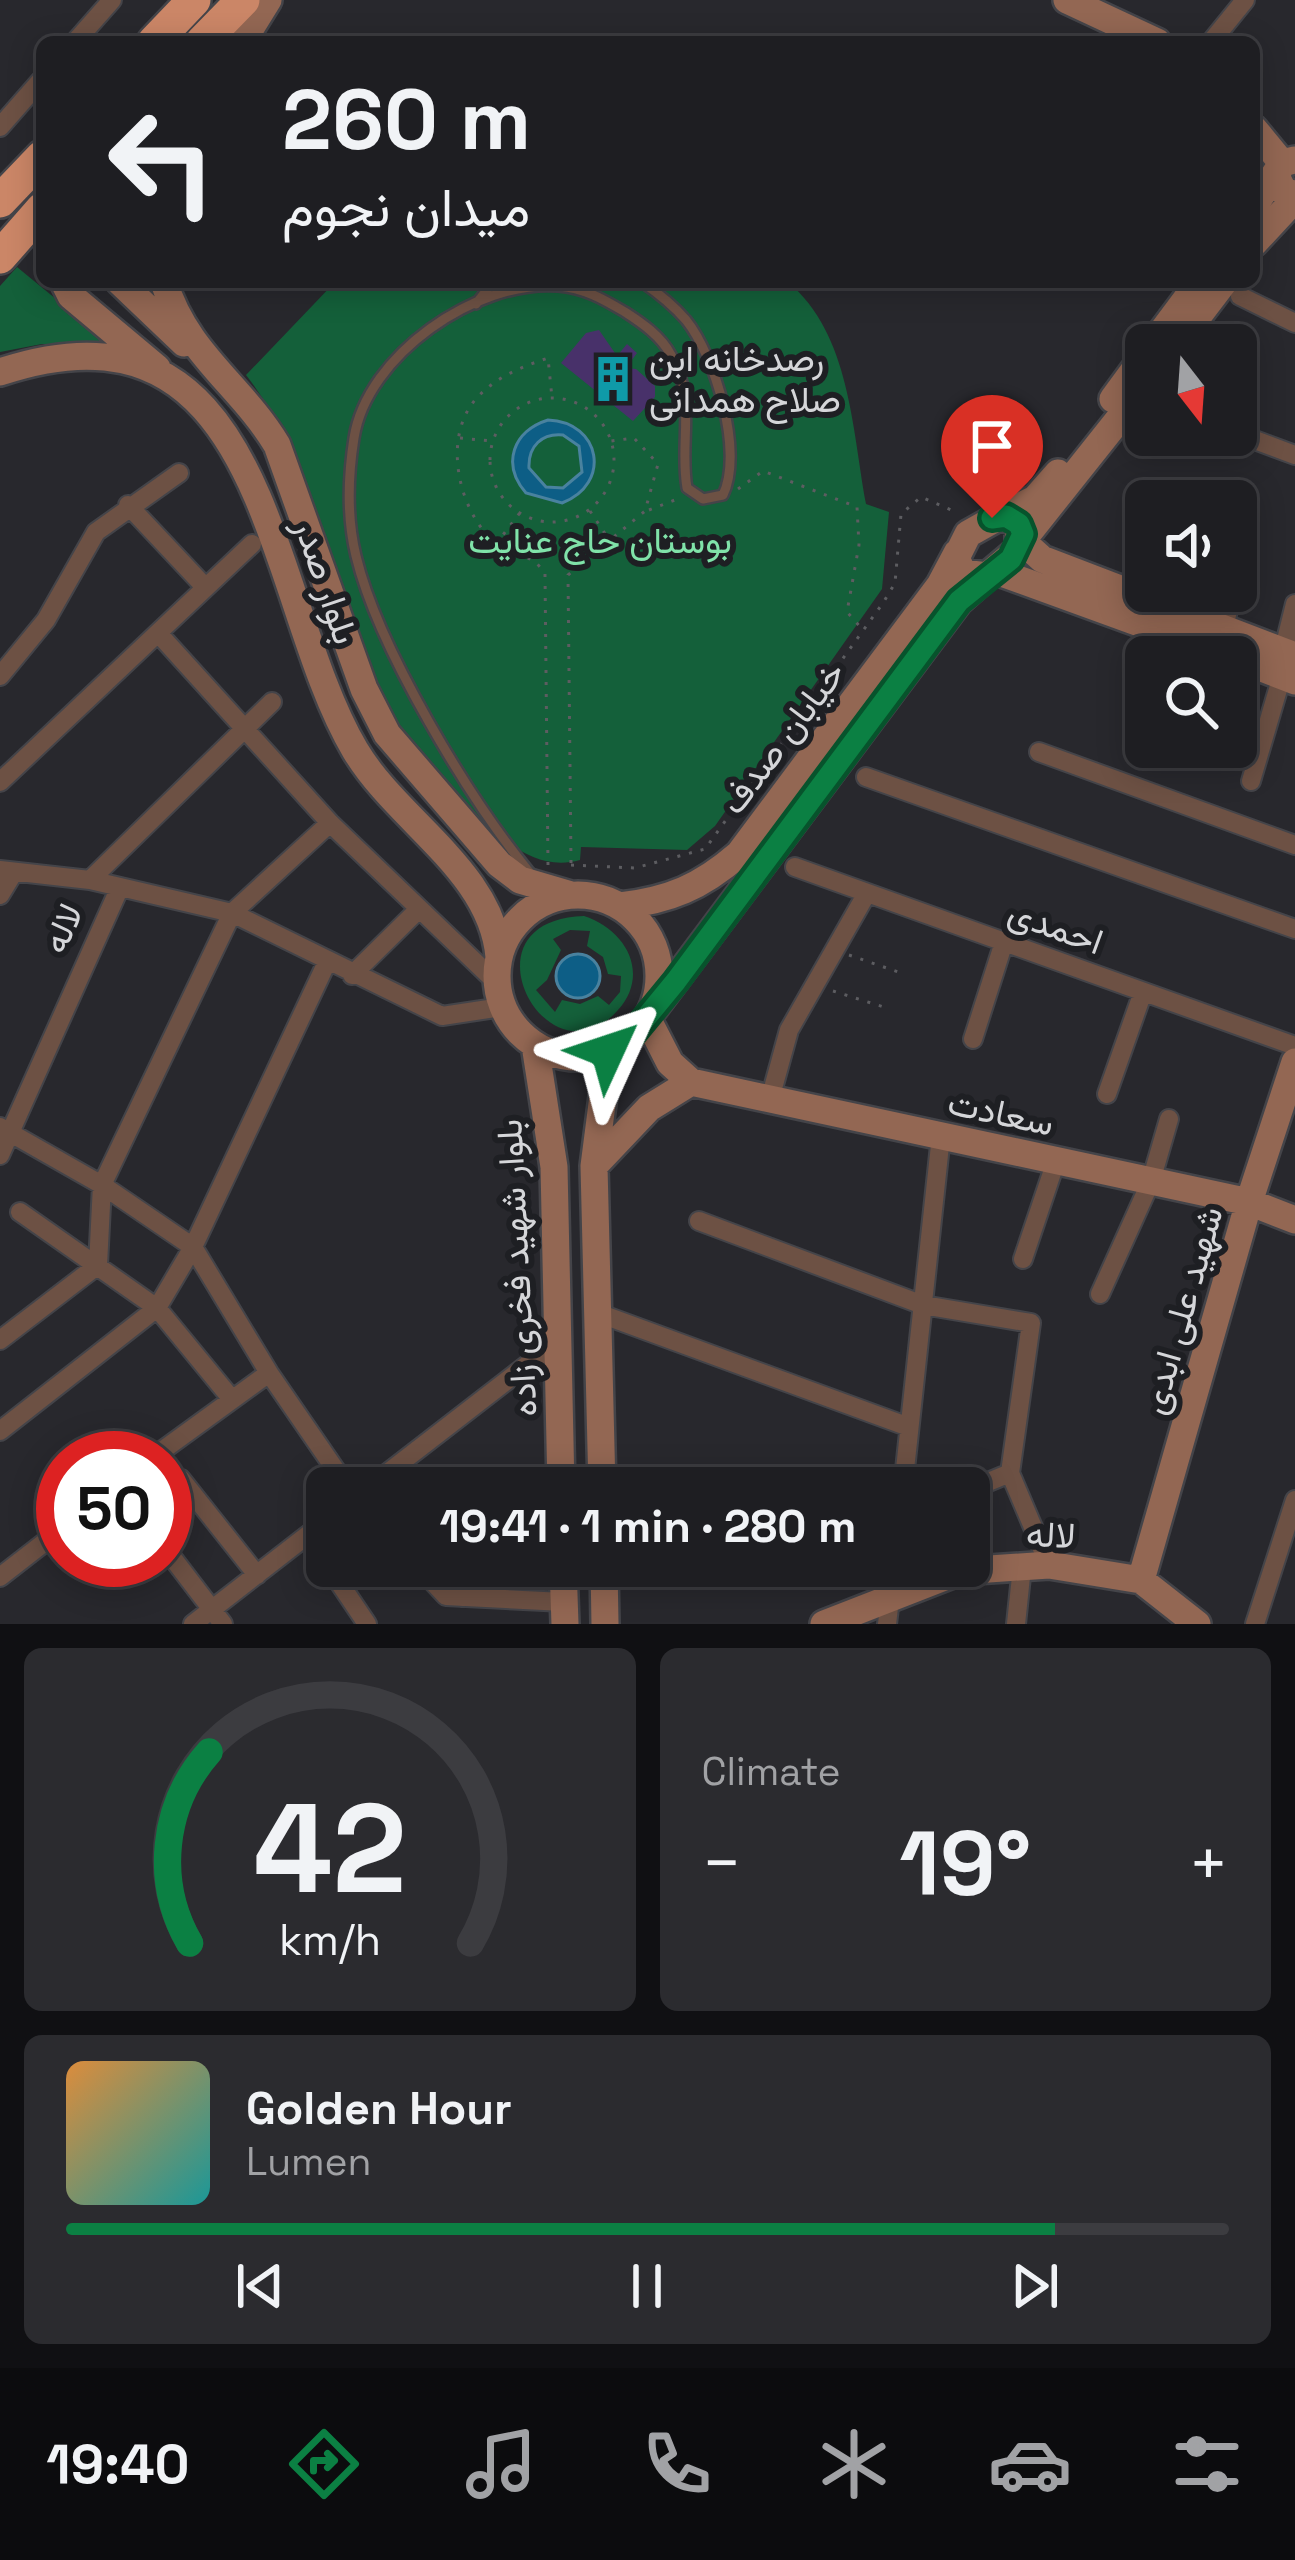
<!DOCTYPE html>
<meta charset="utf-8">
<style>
:root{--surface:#1e1e22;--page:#2b2b2f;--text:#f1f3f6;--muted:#a1a2a5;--line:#3c3c40;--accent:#0b8043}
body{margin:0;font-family:"Space Grotesk",Vazirmatn,sans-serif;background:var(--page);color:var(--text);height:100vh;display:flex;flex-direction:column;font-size:45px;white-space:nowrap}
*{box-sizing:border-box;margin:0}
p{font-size:39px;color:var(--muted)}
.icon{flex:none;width:66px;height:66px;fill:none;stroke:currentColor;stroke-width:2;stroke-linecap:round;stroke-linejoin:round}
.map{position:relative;height:1624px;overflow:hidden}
.drawer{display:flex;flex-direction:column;gap:24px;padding:24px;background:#101013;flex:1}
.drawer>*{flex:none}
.banner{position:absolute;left:36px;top:36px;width:1224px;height:252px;border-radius:18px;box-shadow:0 6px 30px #0003,0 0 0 3px var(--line);background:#1e1e22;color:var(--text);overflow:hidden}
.needle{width:78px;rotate:163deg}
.controls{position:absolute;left:1125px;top:324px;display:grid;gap:24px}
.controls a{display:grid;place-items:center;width:132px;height:132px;border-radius:18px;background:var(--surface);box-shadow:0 6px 30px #0003,0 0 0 3px var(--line);font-size:60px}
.speed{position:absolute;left:36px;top:1431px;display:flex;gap:24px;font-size:60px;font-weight:700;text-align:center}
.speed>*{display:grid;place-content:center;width:156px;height:156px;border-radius:50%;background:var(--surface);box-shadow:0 6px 30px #0003,0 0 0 3px var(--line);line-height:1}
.speed .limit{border:18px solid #d22;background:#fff;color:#111}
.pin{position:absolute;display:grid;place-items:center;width:102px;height:102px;color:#fff;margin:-123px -51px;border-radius:50% 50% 50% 0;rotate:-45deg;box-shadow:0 0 12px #0007}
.pin .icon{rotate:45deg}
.me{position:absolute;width:132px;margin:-66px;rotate:48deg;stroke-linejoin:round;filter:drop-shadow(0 0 9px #0008)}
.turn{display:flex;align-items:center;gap:42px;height:252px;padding:0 48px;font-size:54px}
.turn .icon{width:156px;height:156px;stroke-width:2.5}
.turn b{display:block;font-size:84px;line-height:102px}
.big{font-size:90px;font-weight:800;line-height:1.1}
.drawer .card{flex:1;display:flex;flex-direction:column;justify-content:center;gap:18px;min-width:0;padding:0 42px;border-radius:18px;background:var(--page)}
.drawer .dial{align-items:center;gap:0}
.dial svg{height:312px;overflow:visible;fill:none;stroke:var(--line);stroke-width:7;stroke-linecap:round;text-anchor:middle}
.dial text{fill:var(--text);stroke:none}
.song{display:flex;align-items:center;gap:36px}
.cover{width:144px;height:144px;border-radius:18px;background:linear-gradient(135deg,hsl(30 70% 55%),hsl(180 70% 35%))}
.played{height:12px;border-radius:6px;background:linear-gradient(90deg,var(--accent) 85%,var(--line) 85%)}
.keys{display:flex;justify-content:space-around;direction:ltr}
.heat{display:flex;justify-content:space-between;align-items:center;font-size:66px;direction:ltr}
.drawer .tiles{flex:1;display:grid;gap:24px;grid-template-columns:1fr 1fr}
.card:last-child{grid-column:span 2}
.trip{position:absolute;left:306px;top:1467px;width:684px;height:120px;border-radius:18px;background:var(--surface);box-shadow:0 6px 30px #0003,0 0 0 3px var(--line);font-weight:800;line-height:120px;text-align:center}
.dock{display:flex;height:192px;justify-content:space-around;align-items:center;background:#0c0c0e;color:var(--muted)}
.dock .icon{width:84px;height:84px}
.dock .current{color:var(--accent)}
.dock b{font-size:54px;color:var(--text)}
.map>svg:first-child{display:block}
.green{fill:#14603a;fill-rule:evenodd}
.water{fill:#0d5e86;stroke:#49829f;stroke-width:3;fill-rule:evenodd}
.building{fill:#48316a}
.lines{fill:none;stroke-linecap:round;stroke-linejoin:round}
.lane-casing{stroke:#444449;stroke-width:14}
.street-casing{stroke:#444449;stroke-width:22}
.secondary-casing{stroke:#444449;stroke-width:32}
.highway-casing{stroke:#444449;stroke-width:38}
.path{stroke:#5d5d61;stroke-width:3;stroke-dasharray:3 9;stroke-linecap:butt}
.lane{stroke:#6d5144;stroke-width:9}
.street{stroke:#6d5144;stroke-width:18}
.secondary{stroke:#936753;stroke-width:27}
.highway{stroke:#cb8667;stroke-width:33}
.route-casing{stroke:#07532c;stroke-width:30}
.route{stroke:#0b8043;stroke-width:21}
.labels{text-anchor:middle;stroke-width:12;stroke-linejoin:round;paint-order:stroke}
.poi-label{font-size:36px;fill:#d5d6d9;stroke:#1e1f23;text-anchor:start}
.park-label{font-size:36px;fill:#80e3a9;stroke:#1e1f23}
.street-label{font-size:36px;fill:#d5d6d9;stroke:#1e1f23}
</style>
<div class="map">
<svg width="1295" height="1624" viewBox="0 0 1295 1624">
<rect width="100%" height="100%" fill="#28282d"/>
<!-- green -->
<path class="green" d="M17,267L112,345L42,344L0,352V286Z
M335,282H788C850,334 852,428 866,504L889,512L882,589L715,826L687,850L581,847L580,860C542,871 510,847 483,822C440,780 402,741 378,685C330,579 320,470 246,375Z
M584,916C625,929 651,973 618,1010C548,1090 456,920 584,916ZM570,930L590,931L587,946L603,957L608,974L621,976L620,992L609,1005L598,996L580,1004L562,1000L555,1012L536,990L547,980L561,950L553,939Z"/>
<!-- water -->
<path class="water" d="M548,420C601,422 612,484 562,503L526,493C501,464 513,431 548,420ZM563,435L579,446L582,472L563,488L546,487L529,468C528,446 542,433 563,435Z
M556 976a22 22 0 1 1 44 0a22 22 0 1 1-44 0Z"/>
<!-- building -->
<path class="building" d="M599,330L617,356L627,344L637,353L626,368L636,369L655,386V397L633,421L561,363L586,333Z"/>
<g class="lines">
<defs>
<path id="lane" d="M476,304L493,282
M530,873C470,800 378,648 356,556C347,519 348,476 354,438C367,355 476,280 558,286C584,288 603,299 625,312C642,323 661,336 671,355C697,399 679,442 687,488L703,499L723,495C744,452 715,356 686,320C673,305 658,293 642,282"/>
<path id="street" d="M75,42L112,0
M1211,42L1245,0
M0,127L42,79
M1240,296L1295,323
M1236,433L1295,455
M128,505L205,587
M1236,573L1241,549
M1224,629L1232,591
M158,633L330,823L496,982
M1283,652L1295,604
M0,676L46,620L96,532L179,473
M1143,737L1146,726
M1039,752L1295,845
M866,777L1295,929
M1251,781L1282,676
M0,782L252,544
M795,867L1295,1046
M0,870L90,880L232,913L442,1016L502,1007
M90,880L272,702
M0,895L14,872
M352,975L417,911
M973,1039L1004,942
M1107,1094L1143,992
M770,1099L789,1030L867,893
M0,1127L102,1185L193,1247L269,1373L348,1488
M0,1155L120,887
M20,1212L157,1308L230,1397
M699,1221L923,1305L1031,1323L1010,1473L1049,1565
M1023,1259L1056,1161
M1100,1294L1151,1181L1169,1119
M598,1313L909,1427
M0,1340L98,1265L102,1185L232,913L330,823
M0,1431L157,1308L193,1247L327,962
M152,1458L269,1373
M181,1479L257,1575
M368,1488L558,1341
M903,1488L941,1136
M969,1490L1010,1473
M168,1552L223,1624
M328,1566L367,1624
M418,1566L446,1596L564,1602
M454,1566L462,1597
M652,1573L685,1566
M0,1577L63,1528
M193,1624L327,1520
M887,1624L894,1566
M1016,1624L1022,1567
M1255,1624L1295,1500"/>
<path id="secondary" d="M1067,0L1157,42
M242,42L268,0
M1254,129L1282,163
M1295,160L1282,163L1276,176L1284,192L1295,194
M1254,206L1277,171
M1254,243L1295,199
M64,282L71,296L157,368
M120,282L184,343
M164,282C186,354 241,385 277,445L364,689L387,734L499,864L520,880L571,895
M1152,345L1199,282
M1176,345L1224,282
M0,372C270,282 265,598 355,750C397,821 492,871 499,957
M1146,385L1022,541L1042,559L1295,656
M1113,399L1146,354
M1000,516L1035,499L1058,473
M1000,516L1019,523V549L987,576L963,573L956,558L968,534Z
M996,571L1233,657
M1236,658L1295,681
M497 976a81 81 0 1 1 162 0a81 81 0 1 1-162 0Z
M620,906C670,900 701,887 739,854L940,585L957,553
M535,1045L554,1167L561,1488
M691,1082L670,1063L647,1018L959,601L987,576
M691,1082L1249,1202L1295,1220
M594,1166L649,1108L691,1082
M602,1488L594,1166L609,1050
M563,1566L565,1624
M604,1566L605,1624
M1141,1580L1249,1202L1295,1062
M824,1624L960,1571L1049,1565L1141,1580L1197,1624"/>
<path id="highway" d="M154,42L194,0
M202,42L243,0
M0,201L42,157
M0,257L42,209"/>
</defs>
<!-- lane casing -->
<use href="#lane" class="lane-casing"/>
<!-- street casing -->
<use href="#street" class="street-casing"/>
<!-- secondary casing -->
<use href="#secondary" class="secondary-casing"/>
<!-- highway casing -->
<use href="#highway" class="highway-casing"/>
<!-- path -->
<path class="path" d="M490 460a62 62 0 1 1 124 0a62 62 0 1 1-124 0Z
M460,438L491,441
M738,489L763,471L857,507L859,545L847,612L862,629
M649,510L680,498
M590,511L608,538
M496,544L519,514
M571,863L568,575L645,511L658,464L634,438L611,441
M548,865L545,574C532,551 508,556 491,539C458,507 443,438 475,400C495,377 521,367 548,358L552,398
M571,865L635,868L705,849L883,603L895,583L901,514L921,497L958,513
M849,955L904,974
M833,991L887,1008"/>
<!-- lane -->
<use href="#lane" class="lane"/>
<!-- street -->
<use href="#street" class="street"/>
<!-- secondary -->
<use href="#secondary" class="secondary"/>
<!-- highway -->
<use href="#highway" class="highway"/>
</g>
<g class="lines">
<defs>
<path id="route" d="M608,1051L630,1037L676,981L959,601L1011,559L1023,534L1019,524L1006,516L992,518"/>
</defs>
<!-- route casing -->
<use href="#route" class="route-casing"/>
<!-- route -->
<use href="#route" class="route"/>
</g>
<!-- icons -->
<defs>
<symbol id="building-bare" viewBox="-9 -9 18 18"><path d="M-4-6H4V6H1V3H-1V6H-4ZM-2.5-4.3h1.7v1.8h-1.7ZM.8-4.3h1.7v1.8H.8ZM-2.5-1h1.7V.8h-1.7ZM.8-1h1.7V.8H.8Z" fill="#0f9aa8" stroke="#1e1f23" stroke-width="2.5" paint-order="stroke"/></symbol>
</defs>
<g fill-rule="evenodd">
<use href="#building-bare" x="580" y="346" width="66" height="66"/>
</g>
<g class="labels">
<!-- poi labels -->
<g class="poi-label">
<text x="649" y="371">رصدخانه ابن<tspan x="649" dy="41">صلاح همدانی</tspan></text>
</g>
<!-- park labels -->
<g class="park-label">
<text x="600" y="553">بوستان حاج عنایت</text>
</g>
<!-- street labels -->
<g class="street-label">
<text transform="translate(327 581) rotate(71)" y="13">بلوار صدر</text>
<text transform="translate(782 737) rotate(-53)" y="13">خیابان صدف</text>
<text transform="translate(1056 926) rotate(20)" y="13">احمدی</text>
<text transform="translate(62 928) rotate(-65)" y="13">لاله</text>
<text transform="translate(1001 1112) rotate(12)" y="13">سعادت</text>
<text transform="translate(516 1268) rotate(-93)" y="13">بلوار شهید فخری زاده</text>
<text transform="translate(1181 1310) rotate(-74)" y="13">شهید علی ابدی</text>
<text transform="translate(1051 1534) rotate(3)" y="13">لاله</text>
</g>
</g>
</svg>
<div class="controls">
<a><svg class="needle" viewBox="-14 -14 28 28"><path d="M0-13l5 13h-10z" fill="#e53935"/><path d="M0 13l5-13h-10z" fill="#a1a2a5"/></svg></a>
<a><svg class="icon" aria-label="sound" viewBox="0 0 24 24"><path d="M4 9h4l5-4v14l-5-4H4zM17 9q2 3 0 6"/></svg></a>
<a><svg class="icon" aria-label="search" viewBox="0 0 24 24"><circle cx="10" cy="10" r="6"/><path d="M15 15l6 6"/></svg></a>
</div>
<div class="speed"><div class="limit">50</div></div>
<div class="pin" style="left:992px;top:518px;background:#d93025"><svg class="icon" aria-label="arrive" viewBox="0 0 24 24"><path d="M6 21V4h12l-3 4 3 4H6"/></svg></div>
<svg class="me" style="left:608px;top:1051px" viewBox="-20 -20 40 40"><path d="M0-17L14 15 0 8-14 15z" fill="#0b8043" stroke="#fff" stroke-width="4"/></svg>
<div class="trip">19:41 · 1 min · 280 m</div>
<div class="banner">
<div class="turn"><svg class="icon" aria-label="left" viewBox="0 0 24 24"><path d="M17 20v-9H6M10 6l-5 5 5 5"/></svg><div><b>260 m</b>میدان نجوم</div></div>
</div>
</div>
<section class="drawer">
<div class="tiles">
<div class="card dial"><svg viewBox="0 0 100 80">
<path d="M14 69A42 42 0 1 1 86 69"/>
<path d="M14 69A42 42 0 0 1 19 20" stroke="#0b8043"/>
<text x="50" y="56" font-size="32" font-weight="700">42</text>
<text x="50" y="72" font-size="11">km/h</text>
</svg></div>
<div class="card"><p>Climate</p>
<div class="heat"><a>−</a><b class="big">19°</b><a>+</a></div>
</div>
<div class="card">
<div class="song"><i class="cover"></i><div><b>Golden Hour</b><p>Lumen</p></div></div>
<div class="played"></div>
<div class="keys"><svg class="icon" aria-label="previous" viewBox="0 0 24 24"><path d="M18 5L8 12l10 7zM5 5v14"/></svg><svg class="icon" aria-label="pause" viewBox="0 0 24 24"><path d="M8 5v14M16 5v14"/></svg><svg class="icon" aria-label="next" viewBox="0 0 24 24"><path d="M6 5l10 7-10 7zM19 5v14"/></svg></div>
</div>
</div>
</section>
<nav class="dock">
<b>19:40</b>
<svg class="icon current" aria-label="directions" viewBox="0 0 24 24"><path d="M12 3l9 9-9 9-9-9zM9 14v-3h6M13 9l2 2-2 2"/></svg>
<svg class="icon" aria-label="music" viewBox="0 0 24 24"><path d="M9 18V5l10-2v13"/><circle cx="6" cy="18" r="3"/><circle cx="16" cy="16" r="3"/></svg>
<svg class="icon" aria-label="phone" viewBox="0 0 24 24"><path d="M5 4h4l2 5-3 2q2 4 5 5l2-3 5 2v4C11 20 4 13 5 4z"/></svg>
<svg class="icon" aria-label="climate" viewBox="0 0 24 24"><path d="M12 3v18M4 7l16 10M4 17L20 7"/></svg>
<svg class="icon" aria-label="car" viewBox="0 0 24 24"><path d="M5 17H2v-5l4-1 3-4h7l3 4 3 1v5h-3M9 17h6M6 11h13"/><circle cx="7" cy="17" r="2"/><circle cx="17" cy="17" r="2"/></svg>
<svg class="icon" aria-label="filters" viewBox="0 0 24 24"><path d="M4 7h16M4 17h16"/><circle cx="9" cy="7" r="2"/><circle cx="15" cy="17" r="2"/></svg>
</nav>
